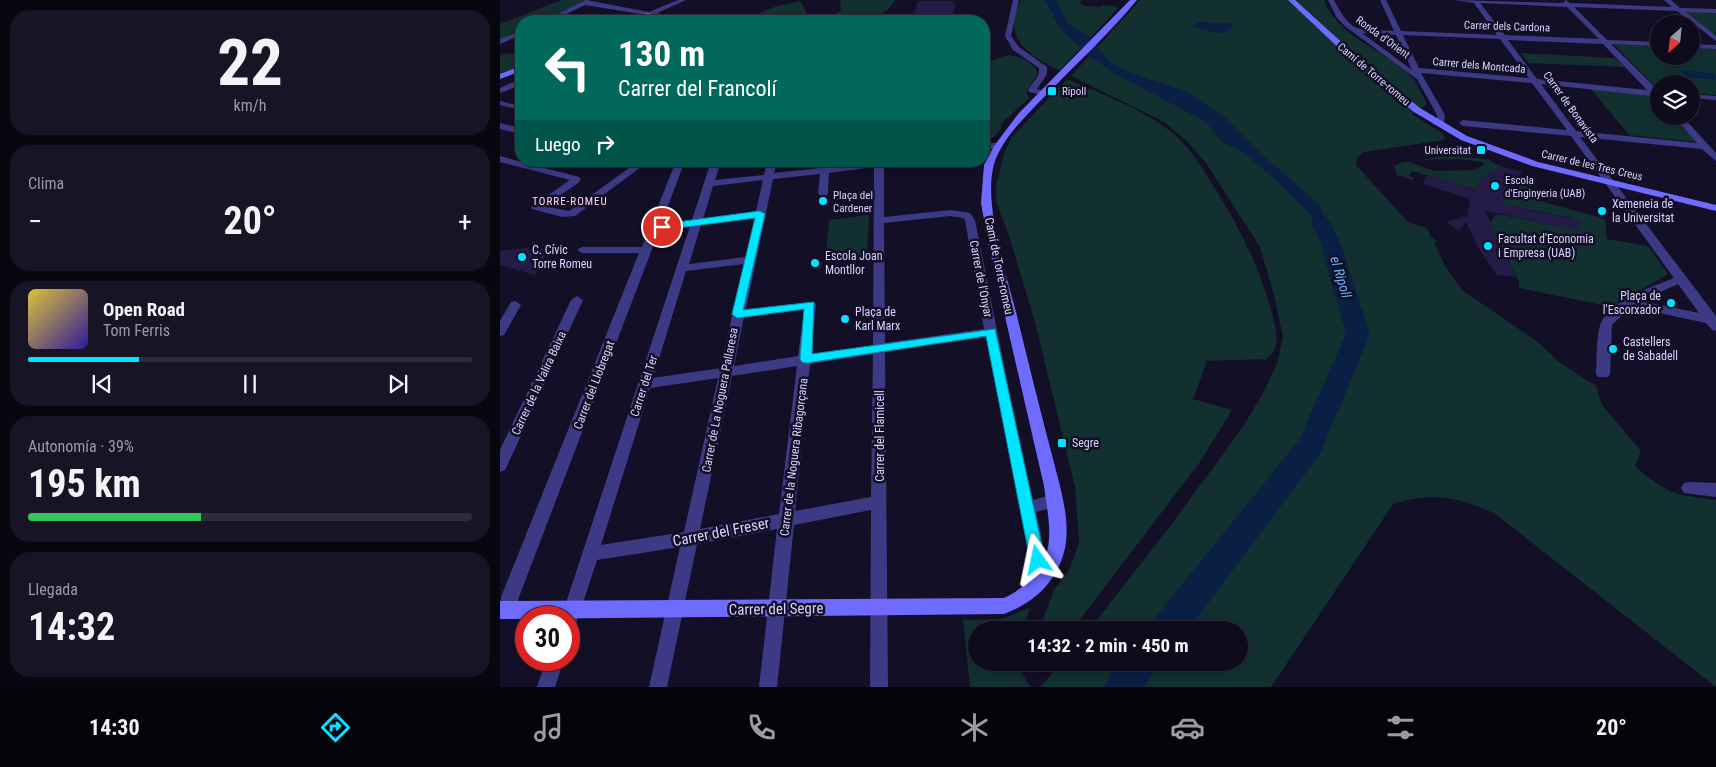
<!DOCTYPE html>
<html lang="es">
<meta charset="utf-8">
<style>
:root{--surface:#0e0b1c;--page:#171425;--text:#f1f3f6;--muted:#9b9ba3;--line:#2e2b3b;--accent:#00e5ff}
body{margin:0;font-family:"Roboto Condensed",sans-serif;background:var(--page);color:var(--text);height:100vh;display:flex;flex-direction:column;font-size:19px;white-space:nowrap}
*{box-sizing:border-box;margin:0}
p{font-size:16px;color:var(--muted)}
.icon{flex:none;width:28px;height:28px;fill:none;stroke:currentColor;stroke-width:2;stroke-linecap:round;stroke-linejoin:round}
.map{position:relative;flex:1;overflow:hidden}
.details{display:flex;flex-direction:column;gap:10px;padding:10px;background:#08060f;width:500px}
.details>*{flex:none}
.guide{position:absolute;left:15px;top:15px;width:475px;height:152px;border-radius:20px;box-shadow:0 2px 8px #0003,0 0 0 1px var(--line);background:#00695c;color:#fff;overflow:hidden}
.needle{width:32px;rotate:207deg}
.buttons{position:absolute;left:1150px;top:15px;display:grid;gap:10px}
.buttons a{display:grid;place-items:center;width:50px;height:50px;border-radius:50%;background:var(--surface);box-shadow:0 2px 8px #0003,0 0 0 1px var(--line);font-size:25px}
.speed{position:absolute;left:15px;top:606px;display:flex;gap:10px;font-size:25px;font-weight:700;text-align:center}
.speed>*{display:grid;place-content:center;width:65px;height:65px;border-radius:50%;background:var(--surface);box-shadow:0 2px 8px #0003,0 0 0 1px var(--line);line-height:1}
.speed .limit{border:8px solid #d22;background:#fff;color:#111}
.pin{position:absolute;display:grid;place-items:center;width:42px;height:42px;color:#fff;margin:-21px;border:2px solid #fff;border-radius:50%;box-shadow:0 1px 5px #0007}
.me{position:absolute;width:55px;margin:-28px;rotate:348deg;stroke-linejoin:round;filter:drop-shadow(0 0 4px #0008)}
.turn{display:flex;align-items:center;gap:18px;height:105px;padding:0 20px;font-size:22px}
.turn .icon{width:65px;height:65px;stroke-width:2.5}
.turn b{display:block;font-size:35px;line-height:42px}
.then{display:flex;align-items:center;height:48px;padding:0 20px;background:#0003;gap:10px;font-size:19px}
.big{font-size:38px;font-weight:700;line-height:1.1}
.details .tile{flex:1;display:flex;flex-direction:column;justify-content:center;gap:8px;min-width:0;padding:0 18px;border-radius:20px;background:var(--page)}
.details .dial{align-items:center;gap:0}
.dial b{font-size:65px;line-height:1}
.song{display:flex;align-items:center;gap:15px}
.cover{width:60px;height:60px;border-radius:8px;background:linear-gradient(135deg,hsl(50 70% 55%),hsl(250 70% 35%))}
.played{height:5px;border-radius:2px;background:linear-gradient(90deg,var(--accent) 25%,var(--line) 25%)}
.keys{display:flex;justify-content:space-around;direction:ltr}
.heat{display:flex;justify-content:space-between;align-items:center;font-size:28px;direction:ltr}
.charge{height:8px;border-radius:4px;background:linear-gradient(90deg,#34c759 39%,var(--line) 0)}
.trip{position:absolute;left:468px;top:621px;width:280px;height:50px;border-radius:25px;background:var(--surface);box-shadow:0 2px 8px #0003,0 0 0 1px var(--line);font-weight:700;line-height:50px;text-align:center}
.tab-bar{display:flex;height:80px;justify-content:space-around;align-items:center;background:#06040b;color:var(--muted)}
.tab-bar .icon{width:35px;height:35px}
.tab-bar .on{color:var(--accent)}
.tab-bar b{font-size:22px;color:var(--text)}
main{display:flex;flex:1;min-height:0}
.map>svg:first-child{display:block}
.green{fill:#12302f}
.water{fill:#0a1f44}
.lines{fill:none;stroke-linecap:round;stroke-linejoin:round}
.river{fill:#0a1f44;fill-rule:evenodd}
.building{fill:#241b47}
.street{fill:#3d3a85;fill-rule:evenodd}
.secondary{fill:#6f6bff;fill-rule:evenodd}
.route{fill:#00e5ff;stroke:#0095a6}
.poi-dot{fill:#00e5ff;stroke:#130f26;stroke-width:2}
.labels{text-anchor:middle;stroke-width:5;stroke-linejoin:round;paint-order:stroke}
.far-street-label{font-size:11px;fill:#d9d4ff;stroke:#130f26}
.far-poi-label{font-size:11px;fill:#d9d4ff;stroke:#130f26;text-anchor:start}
.far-neighbourhood-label{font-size:11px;letter-spacing:1px;fill:#ffd6f0;stroke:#130f26}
.poi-label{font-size:12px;fill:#d9d4ff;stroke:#130f26;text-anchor:start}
.street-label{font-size:12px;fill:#d9d4ff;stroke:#130f26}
.water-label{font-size:14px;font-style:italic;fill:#62b6ff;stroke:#130f26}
.near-street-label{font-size:15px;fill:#d9d4ff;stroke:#130f26}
</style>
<main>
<section class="details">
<div class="tile dial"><b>22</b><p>km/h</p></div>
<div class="tile"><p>Clima</p>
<div class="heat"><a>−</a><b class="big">20°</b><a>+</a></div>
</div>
<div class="tile">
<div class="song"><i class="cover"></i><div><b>Open Road</b><p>Tom Ferris</p></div></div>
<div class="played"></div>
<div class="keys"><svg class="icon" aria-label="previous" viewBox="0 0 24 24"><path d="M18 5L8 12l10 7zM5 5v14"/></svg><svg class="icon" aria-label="pause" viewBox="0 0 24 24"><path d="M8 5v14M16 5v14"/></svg><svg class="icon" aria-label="next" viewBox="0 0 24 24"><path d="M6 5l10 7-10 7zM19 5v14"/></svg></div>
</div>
<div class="tile"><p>Autonomía · 39%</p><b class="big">195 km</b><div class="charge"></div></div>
<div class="tile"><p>Llegada</p><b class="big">14:32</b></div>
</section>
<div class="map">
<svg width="1216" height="687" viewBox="0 0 1216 687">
<rect width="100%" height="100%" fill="#130f26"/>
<!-- green -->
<path class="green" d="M61,0H90L46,21H21V32L0,40V24Z
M340,0H395C382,22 375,11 362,21H253C261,7 285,5 300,1L309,17C322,19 330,19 341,10Z
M521,0H582L580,3L585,6L600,7L603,5L619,7L560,70C528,56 501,37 521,0Z
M640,0H824C840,40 884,48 912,77C918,84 922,95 927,104L912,114L942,133L945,136L944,140L864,152L857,158L856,165L908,222L927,228L931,237L938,242L934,243L944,264L962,290L1039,343L1059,362L1096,386L1102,405L1141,451L1135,466C1166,494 1176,495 1216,500V687L994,513C955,497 934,492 893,504L771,687H540L562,663L739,662V630H589L671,525L742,428L762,395L777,364L783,337L774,295L760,247L706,163L686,140L664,122L571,76Z
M1188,11L1216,12V33H1212L1184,12Z
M1113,44L1159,46V56H1191V48L1216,49V95L1191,93V84H1159V90Z
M8,53L21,55V67L0,76V56Z
M1021,53L1115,58L1125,67L1028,63Z
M509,55C520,56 533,62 538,73L526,92L529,98L501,124V128L494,137L484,140V63Z
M567,79C603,95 644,109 675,135C692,150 704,171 716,190C740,229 759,266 771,310C774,322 780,340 774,351C772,354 768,357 766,359L707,361L693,399L732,410L700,462L572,630H539L554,590L569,570L579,543L575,487L535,322L509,236L496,201V186L504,153L512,137Z
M1091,89L1152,96L1159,103V116H1172L1196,142L1129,135Z
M946,156L987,159L1000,166L983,178L975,189L912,171L909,176L914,178L912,180L897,175L894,166L903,162H910L934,171L975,170L984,165L983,162L958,159L920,160Z
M1017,179L1033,184L1026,197L1105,219L1107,239L1148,246L1168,274L1112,307L1019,288V282L990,223L996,214L1066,227L1073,225L1071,218L1002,204Z
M369,215L367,258L325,264L329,220Z
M530,608L522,630H476V662L515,663L529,685L535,687H470L463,620L501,619Z"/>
<!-- water -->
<path class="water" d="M545,0H556L568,24L591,38L609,62L626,71L687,92L726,118L761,154L819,204L830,228L833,250L810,214L777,181L742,151L722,142L706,122L614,73L589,56L560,28Z
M697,22L732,23L733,29L722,34L692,27Z
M1180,70L1214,73L1216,80L1187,77Z"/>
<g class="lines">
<!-- river -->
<path class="river" d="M821,216L828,218L841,245L870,334L820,454L688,630H650L655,618L799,440L846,334L821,245L811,222L814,218Z
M620,662H659L645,687H605L610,674Z"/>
</g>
<!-- building -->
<path class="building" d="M418,1H455L454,5H456L451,19L411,20Z
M1000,166L1022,172L1002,204L1081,221L1079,230L985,211L1016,277L997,275L980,251L966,222L959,231L946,222L967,216L970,199L923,184L926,175L975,189L983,178Z
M30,247L28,250L50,247L35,275L0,265V251Z"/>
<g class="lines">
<!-- street -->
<path class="street" d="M86,0L149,12L178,0H186L157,13L196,21H183L85,5L52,21H44Z
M513,0H519L511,36L519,47L547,67V74L537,89L546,92V96L529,92L528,90L539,74V68L513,50L505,36Z
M828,0H834C852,35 858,29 894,31L880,0H886L901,31L997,35L974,3L954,0L1063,3L1066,0L1070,3L1172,7L1164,0H1171L1180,8L1216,9V13L1186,12L1216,36V41L1177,11L1074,7L1107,40L1159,42V46L1111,44L1159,91V97L1041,84L1076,131L1197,143L1173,116H1182L1216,153V161L1202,149L1080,137L1216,316V331L1212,330L1206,323L1131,307L1112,325L1110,374L1108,377H1098L1096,374C1097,361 1096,334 1101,323C1111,300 1152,287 1174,278L1071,136L963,126L959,123L963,120L1067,130L1032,83L921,73L945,115L944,122L940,125H934L933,123L937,119V115L917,79L846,27L837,18ZM980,3L1067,7L1099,39L1005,35ZM862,33L896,35L912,70ZM903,35L1000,39L1029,78L919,68ZM1008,40L1103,44L1147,90L1037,79ZM1178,284L1199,313L1141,301Z
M21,31V35L0,44V39Z
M1191,44L1216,45V49L1191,48Z
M18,80H21V85L0,93V88Z
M1191,94L1216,96V100L1191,98Z
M0,101L21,106V110L0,105Z
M0,123L21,128V134L0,129Z
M484,143H498L502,146L498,149H484Z
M0,156L79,177L81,179L77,184L44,206L69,211L139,161H149L75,216L62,217L32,209L31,207L70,180L0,162Z
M176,161H185L161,224L192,220L211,161H221L215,180L264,175L267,161H277L274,173L320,168V161H330L329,167L374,161H407L403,164L384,166V217L450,210L470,213L475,220L511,401L533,500L554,494L559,496L562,501L559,506L536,512L550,578L548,584L542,586L536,584L534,578L486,337L385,352L388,687H370L371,510L294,525L277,687H259L277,529L197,544L167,687H149L180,547L97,560L75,627L69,630V618H61L190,226L159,231L19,597L14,616L8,619L2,616L0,612L1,597L139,253H82L77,250L82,247H142ZM374,167L373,345L311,354L316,305L314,302L246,309L273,179L320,174L318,194L323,197L328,194L329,173ZM263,180L256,211L203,219L213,186ZM450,216L463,218L465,220L484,329L385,343L384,223ZM255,218L246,257L189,264L201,225ZM244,264L234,311L231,314L232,316L221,368L153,378L186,271ZM304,310L298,356L234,366L244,317ZM373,354L371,497L295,511L310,364ZM297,366L279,514L200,529L232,376ZM218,378L184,532L101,545L150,388Z
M77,296L83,300L7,466L5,470L0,472V450L71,300Z
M15,301L21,305L4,335L0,336V321L11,302Z
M1189,482L1216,483V497L1184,493L1181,488L1184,483Z
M46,660H64L55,687H37Z"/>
<!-- secondary -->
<path class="secondary" d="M630,0H637C609,34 576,64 546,95C527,115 502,138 494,164C483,203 506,274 516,312C528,361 540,410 553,459C560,487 572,523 564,552C556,583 533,603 504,614L0,619V601L504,598C515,593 524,586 532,578C558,551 548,519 544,486L489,247L481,203L484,165L494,146L519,113Z
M788,0H795L869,67L920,108L967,136L1038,162L1216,205V211L1032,166L961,140L914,112L863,71Z
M147,13L152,14L136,21H128Z
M21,66V71L0,79V74Z"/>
</g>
<!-- route -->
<path class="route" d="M260,211L265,214L243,310L314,302L312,354L495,329L545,560L543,565L538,567L532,565L530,560L486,336L306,363L302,362L300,359L304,309L237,318L232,314L255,218L162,230L158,227L162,224Z"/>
<!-- markers -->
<g class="poi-dot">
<rect x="547" y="86" width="10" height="10" rx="2.5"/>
<rect x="976" y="145" width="10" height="10" rx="2.5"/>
<circle cx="995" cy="186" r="5"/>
<circle cx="323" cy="201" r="5"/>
<circle cx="1102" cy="211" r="5"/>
<circle cx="988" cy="246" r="5"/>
<circle cx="22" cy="257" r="5"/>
<circle cx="315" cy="263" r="5"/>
<circle cx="1171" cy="303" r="5"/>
<circle cx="345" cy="319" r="5"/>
<circle cx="1113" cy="349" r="5"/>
<rect x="557" y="438" width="10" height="10" rx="2.5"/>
</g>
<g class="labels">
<!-- far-street labels -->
<g class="far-street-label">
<text transform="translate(1007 26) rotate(2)" y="4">Carrer dels Cardona</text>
<text transform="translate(883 37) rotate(36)" y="4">Ronda d'Orient</text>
<text transform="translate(979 65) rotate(5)" y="4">Carrer dels Montcada</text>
<text transform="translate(874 74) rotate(40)" y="4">Camí de Torre-romeu</text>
<text transform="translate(1071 107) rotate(54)" y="4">Carrer de Bonavista</text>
<text transform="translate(1092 165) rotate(13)" y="4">Carrer de les Tres Creus</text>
</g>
<!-- far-poi labels -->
<g class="far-poi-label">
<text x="562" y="95">Ripoll</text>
<text x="971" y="154" text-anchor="end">Universitat</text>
<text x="1005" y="184">Escola<tspan x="1005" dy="13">d'Enginyeria (UAB)</tspan></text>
<text x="333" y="199">Plaça del<tspan x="333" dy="13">Cardener</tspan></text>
</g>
<!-- far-neighbourhood labels -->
<g class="far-neighbourhood-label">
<text x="70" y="205">TORRE-ROMEU</text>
</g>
<!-- poi labels -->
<g class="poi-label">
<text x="1112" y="208">Xemeneia de<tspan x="1112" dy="14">la Universitat</tspan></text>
<text x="998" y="243">Facultat d'Economia<tspan x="998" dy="14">i Empresa (UAB)</tspan></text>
<text x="32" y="254">C. Cívic<tspan x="32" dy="14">Torre Romeu</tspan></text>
<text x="325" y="260">Escola Joan<tspan x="325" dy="14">Montllor</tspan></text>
<text x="1161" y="300" text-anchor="end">Plaça de<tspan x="1161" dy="14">l'Escorxador</tspan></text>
<text x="355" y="316">Plaça de<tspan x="355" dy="14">Karl Marx</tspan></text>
<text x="1123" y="346">Castellers<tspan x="1123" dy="14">de Sabadell</tspan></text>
<text x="572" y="447">Segre</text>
</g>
<!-- street labels -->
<g class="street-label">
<text transform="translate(499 266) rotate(78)" y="4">Camí de Torre-romeu</text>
<text transform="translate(481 279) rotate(79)" y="4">Carrer de l'Onyar</text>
<text transform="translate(39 383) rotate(-65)" y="4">Carrer de la Valira Baixa</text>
<text transform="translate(94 385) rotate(-69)" y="4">Carrer del Llobregat</text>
<text transform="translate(144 386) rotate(-72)" y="4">Carrer del Ter</text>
<text transform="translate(220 400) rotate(-79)" y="4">Carrer de La Noguera Pallaresa</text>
<text transform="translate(380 436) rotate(-90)" y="4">Carrer del Flamicell</text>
<text transform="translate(294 457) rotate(-83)" y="4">Carrer de la Noguera Ribagorçana</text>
</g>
<!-- water labels -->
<g class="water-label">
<text transform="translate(841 277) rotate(73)" y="5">el Ripoll</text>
</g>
<!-- near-street labels -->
<g class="near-street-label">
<text transform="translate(221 532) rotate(-11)" y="5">Carrer del Freser</text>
<text transform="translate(276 609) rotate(-1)" y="5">Carrer del Segre</text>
</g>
</g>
</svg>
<div class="buttons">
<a><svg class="needle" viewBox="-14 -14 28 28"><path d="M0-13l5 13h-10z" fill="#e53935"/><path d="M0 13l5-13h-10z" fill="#9b9ba3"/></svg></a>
<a><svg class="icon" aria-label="layers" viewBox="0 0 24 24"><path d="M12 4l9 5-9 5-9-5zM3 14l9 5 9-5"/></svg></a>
</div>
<div class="speed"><div class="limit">30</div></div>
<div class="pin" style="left:162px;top:227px;background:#d93025"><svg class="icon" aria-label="arrive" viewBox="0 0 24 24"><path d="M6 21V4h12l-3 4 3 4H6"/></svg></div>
<svg class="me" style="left:538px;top:560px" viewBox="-20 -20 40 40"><path d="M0-17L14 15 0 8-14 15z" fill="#00e5ff" stroke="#fff" stroke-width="4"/></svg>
<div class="trip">14:32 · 2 min · 450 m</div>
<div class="guide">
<div class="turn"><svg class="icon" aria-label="left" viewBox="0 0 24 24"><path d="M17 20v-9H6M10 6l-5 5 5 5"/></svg><div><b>130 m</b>Carrer del Francolí</div></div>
<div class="then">Luego<svg class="icon" aria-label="right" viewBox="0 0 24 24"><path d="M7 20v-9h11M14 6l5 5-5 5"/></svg></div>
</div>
</div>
</main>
<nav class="tab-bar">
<b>14:30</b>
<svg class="icon on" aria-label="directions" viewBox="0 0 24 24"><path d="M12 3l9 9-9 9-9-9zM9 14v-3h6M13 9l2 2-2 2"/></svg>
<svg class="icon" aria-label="music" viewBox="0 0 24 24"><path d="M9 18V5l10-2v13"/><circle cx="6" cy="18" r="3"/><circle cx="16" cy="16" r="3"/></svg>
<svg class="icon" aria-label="phone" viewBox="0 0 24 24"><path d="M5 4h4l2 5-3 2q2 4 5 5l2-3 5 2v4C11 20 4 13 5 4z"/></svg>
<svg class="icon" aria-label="climate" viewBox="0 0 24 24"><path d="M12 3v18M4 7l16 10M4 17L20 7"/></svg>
<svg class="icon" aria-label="car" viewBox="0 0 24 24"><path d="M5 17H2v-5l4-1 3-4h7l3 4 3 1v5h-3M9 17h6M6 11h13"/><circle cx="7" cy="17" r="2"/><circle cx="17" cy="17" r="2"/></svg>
<svg class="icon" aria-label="filters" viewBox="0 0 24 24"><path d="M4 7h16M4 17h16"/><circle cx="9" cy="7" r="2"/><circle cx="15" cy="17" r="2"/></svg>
<b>20°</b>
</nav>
